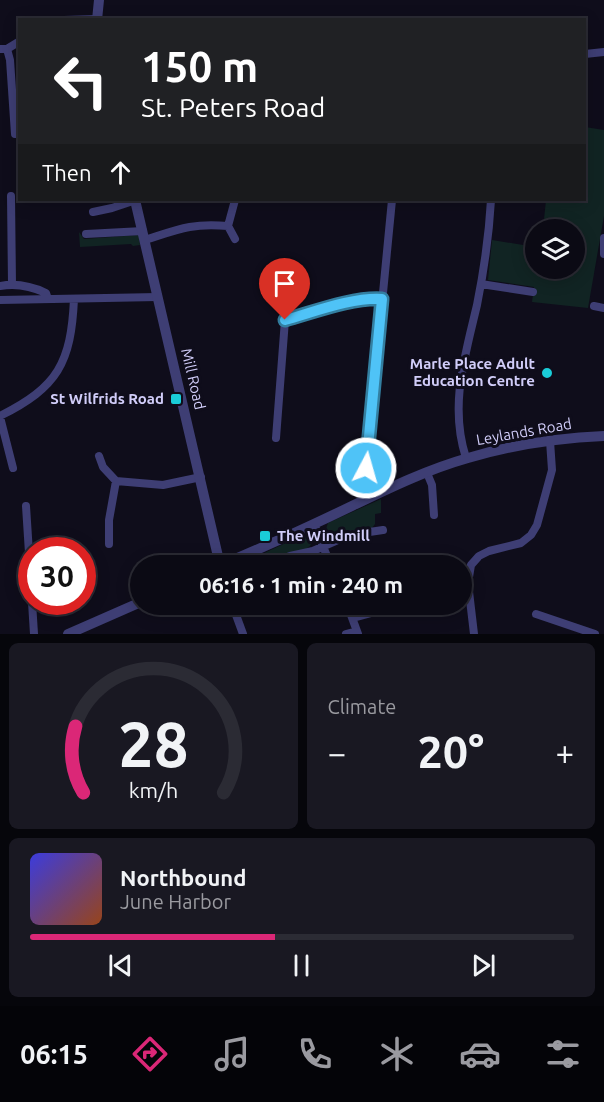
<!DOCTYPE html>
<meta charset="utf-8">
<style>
:root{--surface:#0b0a14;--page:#191822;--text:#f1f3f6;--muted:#9a9aa0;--line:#2b2b34;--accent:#db2777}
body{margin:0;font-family:Ubuntu,sans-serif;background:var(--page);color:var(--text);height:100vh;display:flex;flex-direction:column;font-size:22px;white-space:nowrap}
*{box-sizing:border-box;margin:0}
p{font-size:20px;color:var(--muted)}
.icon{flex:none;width:33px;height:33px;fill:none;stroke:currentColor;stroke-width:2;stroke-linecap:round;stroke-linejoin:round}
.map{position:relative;height:634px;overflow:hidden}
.drawer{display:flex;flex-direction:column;gap:9px;padding:9px;background:#06060b;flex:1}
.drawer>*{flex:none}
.top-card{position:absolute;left:18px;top:18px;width:568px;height:183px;border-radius:0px;box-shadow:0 3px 15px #0003,0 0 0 2px var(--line);background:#202124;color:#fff;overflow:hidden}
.tools{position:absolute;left:525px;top:219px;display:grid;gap:12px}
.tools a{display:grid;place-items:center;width:60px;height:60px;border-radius:50%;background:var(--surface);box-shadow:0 3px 15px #0003,0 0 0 2px var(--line);font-size:30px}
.speed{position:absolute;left:18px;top:537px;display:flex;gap:12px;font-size:30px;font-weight:700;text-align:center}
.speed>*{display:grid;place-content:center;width:78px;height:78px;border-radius:50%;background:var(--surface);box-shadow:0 3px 15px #0003,0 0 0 2px var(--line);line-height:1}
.speed .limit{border:9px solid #d22;background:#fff;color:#111}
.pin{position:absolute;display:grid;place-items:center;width:51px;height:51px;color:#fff;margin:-62px -26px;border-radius:50% 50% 50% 0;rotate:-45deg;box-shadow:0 0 6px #0007}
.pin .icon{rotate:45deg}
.me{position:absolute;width:66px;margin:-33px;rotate:6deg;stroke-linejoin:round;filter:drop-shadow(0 0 4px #0008)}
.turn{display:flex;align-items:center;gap:21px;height:126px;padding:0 24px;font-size:27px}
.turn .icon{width:78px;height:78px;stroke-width:2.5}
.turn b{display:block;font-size:42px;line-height:51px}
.then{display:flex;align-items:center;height:57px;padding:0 24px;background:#0003;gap:12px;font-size:22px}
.big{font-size:45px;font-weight:700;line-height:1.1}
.drawer .card{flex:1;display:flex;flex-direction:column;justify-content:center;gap:9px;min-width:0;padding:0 21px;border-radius:9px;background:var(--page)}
.drawer .dial{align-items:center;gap:0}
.dial svg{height:156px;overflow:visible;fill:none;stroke:var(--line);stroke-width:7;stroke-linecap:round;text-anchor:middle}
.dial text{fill:var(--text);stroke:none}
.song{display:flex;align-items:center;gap:18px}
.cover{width:72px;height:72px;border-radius:9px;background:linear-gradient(135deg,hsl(240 70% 55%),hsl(20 70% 35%))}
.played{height:6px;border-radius:3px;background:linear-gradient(90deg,var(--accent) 45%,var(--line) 45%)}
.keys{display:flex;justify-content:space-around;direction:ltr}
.heat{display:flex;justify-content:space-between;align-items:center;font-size:33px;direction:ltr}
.drawer .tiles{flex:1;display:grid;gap:9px;grid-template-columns:1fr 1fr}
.card:last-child{grid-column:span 2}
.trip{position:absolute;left:130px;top:555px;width:342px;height:60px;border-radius:30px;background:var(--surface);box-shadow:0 3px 15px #0003,0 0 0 2px var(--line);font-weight:700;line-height:60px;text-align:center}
.dock{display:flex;height:96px;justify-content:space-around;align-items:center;background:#040408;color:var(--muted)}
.dock .icon{width:42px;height:42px}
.dock .current{color:var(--accent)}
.dock b{font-size:27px;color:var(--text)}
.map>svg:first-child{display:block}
.green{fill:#112423}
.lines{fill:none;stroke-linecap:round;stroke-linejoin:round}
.minor{stroke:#3e3e74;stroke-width:8}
.tertiary{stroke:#3e3e74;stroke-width:10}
.route-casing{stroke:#337fa1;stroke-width:15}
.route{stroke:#4fc3f7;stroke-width:10}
.poi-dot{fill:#1accd8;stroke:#0f0d1b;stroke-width:2}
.labels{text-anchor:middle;stroke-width:6;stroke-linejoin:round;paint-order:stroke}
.poi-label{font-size:15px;font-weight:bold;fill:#d1cdf9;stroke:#0f0d1b;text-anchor:end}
.street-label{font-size:15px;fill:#d1cdf9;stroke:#0f0d1b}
</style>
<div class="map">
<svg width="604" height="634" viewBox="0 0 604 634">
<rect width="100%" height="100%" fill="#0f0d1b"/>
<!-- green -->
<path class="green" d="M585,127L604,130V216L588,308L532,302L534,287L488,280L492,240L535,247L536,268H574V230L543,229L546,200H585Z
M79,232L84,239L139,235L140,245L133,246L131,244L80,247Z
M381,499V513L375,514V524L372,528L348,531L328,536L325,532L328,523Z
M305,534L311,537L312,542L310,546L306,549L254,565L243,563Z"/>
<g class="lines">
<!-- minor -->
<path class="minor" d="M64,20L97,19
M0,49H7L20,41
M7,49L10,60L15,134
M585,54L604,52
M11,196L12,284
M93,212L112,208L136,200
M228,226L235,239
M86,234L143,231
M604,238V254
M145,240C179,229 191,223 228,226L235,200
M481,284L533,292
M0,286C16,283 31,286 46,293L48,299
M0,300L158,297
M594,306L604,308
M0,416C58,387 71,363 74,299
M0,417L13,468
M276,438L285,320C313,312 354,297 383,299
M99,456L103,467L116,481L163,485L201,477
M466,458C449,406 465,356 477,305C484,270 489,235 491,200
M427,473L432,485L434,515
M370,497L365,483L366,468L392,200
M26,506L32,600
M314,524L331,566
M109,544V520L116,481
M264,566L290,556L313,551L349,535L383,530
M32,602L34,634
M232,604L243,634
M347,604L358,634
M536,614L595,634
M353,618L401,605
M346,634L357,631
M474,634L468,583L471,565L479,556L489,551L521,543L531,535L537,525L552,470L550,441"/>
<!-- tertiary -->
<path class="tertiary" d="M97,20L99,0
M135,200L220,565
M219,566C252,552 284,538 316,523C366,500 415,473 468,458C512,445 558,438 604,436
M68,634L141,602"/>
</g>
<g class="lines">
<defs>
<path id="route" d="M285,320C314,312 353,297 382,299L366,468"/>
</defs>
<!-- route casing -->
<use href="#route" class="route-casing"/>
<!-- route -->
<use href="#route" class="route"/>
</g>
<!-- markers -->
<g class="poi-dot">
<circle cx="547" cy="373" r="6"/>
<rect x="170" y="393" width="12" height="12" rx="3"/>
<rect x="259" y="530" width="12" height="12" rx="3"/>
</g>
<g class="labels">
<!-- poi labels -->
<g class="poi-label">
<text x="535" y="369">Marle Place Adult<tspan x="535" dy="17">Education Centre</tspan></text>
<text x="164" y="404">St Wilfrids Road</text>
<text x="277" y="541" text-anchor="start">The Windmill</text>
</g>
<!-- street labels -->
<g class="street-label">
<text transform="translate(193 379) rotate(77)" y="5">Mill Road</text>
<text transform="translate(524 432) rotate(-10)" y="5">Leylands Road</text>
</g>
</g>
</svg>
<div class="tools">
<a><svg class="icon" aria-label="layers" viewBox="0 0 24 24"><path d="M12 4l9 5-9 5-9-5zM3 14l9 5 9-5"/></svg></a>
</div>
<div class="speed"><div class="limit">30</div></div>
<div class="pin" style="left:285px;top:320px;background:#d93025"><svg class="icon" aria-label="arrive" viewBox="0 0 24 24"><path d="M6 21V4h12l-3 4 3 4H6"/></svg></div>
<svg class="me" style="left:366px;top:468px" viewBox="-20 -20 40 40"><circle r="17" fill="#4fc3f7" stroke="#fff" stroke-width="3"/><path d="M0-11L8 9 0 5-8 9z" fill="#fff"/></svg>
<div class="trip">06:16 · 1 min · 240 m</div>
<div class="top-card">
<div class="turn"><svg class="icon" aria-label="left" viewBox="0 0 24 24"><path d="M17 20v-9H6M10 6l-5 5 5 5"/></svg><div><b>150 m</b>St. Peters Road</div></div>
<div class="then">Then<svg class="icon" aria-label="ahead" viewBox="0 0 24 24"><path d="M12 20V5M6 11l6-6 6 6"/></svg></div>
</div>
</div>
<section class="drawer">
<div class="tiles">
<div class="card dial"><svg viewBox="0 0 100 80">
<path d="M14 69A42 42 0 1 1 86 69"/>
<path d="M14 69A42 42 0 0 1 10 35" stroke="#db2777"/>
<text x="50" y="56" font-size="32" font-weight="700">28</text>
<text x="50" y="72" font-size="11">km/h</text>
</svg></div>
<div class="card"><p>Climate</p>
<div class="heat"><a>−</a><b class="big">20°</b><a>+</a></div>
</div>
<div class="card">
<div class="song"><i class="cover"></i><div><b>Northbound</b><p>June Harbor</p></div></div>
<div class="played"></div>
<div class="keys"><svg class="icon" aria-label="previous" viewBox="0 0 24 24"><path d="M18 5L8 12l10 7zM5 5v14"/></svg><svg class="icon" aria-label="pause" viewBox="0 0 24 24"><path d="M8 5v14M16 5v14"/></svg><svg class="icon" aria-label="next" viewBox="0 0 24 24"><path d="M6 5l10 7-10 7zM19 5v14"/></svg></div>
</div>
</div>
</section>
<nav class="dock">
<b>06:15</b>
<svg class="icon current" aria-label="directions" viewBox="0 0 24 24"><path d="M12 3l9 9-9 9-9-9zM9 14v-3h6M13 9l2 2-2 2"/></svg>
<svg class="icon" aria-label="music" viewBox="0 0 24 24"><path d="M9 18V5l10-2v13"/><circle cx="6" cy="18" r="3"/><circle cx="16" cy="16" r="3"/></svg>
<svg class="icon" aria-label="phone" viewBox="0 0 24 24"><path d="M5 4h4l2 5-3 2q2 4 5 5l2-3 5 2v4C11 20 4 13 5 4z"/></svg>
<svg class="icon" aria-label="climate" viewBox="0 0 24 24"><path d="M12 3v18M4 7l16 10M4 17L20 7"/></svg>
<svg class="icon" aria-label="car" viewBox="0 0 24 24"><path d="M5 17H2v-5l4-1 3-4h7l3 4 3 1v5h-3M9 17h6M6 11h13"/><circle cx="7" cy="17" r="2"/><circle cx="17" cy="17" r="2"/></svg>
<svg class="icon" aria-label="filters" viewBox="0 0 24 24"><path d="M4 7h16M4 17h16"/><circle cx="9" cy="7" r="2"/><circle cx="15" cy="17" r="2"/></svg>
</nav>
